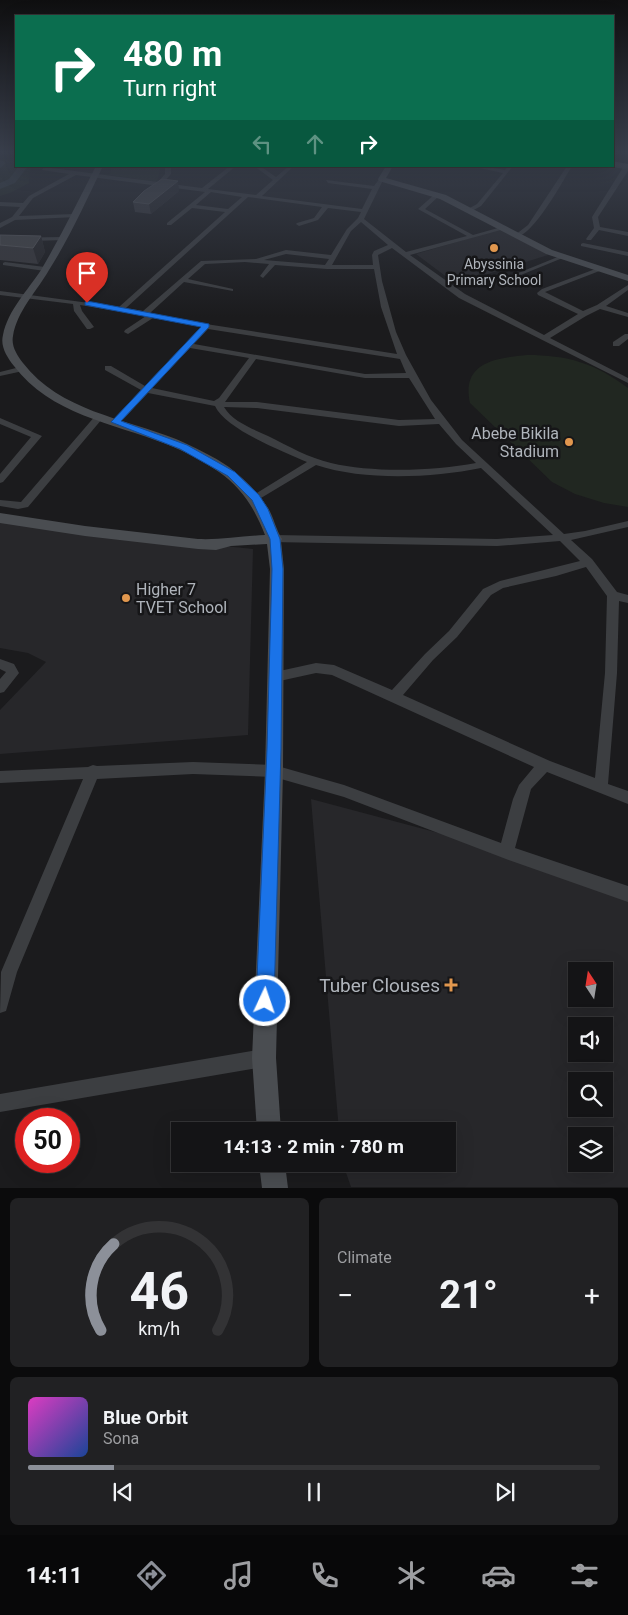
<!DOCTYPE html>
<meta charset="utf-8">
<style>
:root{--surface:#141416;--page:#212123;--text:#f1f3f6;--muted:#9d9ea1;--line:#333335;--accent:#8c9099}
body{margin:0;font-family:Roboto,sans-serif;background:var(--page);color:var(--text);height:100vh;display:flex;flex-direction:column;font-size:19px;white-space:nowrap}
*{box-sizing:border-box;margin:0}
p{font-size:16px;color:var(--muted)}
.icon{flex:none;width:28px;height:28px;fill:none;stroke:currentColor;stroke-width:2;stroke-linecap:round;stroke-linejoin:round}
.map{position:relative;height:1188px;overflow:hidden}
.sheet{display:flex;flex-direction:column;gap:10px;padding:10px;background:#0b0b0c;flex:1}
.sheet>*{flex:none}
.top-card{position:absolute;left:15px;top:15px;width:599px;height:152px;border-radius:0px;box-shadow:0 5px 20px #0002,0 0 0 1px var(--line);background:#0b6e4f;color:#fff;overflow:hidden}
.needle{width:32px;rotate:348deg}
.tools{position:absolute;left:568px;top:962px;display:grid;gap:10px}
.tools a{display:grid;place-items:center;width:45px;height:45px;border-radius:0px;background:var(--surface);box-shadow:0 5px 20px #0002,0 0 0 1px var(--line);font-size:25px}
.speed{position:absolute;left:15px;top:1108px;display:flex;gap:10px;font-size:25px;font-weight:700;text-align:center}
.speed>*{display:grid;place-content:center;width:65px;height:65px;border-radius:50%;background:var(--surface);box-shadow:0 5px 20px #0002,0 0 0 1px var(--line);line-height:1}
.speed .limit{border:8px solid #d22;background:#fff;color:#111}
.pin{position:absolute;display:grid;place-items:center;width:42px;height:42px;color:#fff;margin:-51px -21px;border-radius:50% 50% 50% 0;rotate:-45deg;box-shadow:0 0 5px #0007}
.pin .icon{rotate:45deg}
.me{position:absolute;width:55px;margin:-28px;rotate:3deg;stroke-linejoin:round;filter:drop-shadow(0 0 4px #0008)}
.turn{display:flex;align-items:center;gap:18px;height:105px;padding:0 25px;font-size:22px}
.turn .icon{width:65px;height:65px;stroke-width:2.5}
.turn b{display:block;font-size:35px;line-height:42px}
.lanes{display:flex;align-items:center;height:48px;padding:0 25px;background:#0003;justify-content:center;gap:25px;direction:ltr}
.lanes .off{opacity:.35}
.big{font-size:38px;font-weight:700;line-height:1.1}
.sheet .card{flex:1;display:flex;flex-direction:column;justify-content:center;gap:8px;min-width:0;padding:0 18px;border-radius:8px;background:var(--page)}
.sheet .dial{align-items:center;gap:0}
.dial svg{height:130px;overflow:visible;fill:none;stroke:var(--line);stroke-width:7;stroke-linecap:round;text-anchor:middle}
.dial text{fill:var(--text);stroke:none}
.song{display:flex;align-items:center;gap:15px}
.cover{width:60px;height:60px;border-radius:8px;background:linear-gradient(135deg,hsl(310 70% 55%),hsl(220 70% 35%))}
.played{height:5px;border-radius:2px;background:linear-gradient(90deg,var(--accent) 15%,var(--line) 15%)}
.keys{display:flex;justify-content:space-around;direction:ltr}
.heat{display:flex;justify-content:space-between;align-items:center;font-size:28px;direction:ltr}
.sheet .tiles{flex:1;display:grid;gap:10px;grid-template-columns:1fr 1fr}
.card:last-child{grid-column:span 2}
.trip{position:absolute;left:171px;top:1122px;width:285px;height:50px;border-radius:0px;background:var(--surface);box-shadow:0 5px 20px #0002,0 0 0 1px var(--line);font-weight:700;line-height:50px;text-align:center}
.tab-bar{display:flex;height:80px;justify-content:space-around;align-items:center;background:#080809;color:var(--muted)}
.tab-bar .icon{width:35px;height:35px}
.tab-bar .active{color:var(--accent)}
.tab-bar b{font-size:22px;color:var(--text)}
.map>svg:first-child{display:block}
.built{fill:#27272a;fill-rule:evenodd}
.green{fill:#212721}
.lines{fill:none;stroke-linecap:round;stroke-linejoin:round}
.river{fill:#323c40;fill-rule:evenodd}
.street{fill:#3c3e41;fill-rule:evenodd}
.secondary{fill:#4a4d51;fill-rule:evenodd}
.primary{fill:#585b60;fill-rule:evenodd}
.wall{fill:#37373b}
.shaded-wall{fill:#262629}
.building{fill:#444548;stroke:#55565a}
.route{fill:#1a73e8;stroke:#114b97}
.poi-dot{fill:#e1974e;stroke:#161618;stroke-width:2}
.labels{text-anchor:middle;stroke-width:5;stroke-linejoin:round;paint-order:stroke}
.far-poi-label{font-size:14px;fill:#afb4bb;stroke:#161618}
.poi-label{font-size:16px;fill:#afb4bb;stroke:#161618;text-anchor:end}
.near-poi-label{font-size:19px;fill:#afb4bb;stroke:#161618;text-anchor:end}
</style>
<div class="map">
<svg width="628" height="1188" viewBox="0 0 628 1188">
<rect width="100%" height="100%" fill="#1b1b1d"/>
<!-- built -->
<path class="built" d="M501,229L548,255L456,284L416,254Z
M0,522L253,549L248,735L0,754V710L46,662L28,653L0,648Z
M311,799L585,872L628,890V1187H351L343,1164H448V1131H339ZM576,971H604V999H576ZM576,1026H604V1054H576ZM576,1081H604V1109H576ZM576,1136H604V1164H576Z"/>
<!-- green -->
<path class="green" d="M0,159H16V166L33,167L30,169L29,183L10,193L0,196Z
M112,166H161L157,182L110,175Z
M527,355C567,355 595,363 628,388V507L604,503L575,494L552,482L470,403C461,362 496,358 527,355Z"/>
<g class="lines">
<!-- river -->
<path class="river" d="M0,160L6,163L0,168Z
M19,166H28L15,183L0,189V183L9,179Z"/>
<!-- street -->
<path class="street" d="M165,166H171V174L163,183L202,188L230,166H236L208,189L256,195L273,180L254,166H260L276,177L289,166H294L262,196L362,209L372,189L328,183L326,180L374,186L380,178H384L364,219L406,252L467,236L418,209L435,194H439V196L425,209L473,235L505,226L508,228L410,255L465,294L544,335L578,314L538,295L537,293L542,289L598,268H602V270L545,292L583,311L597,305L628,285V290L606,306L628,313V317L600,309L586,316L550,338L628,378V383L459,298L392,248L378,255L382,281L396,332L406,355L431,400L462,440L564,534L585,531L628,521V527L571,540L592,559L617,592L628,595V603L619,601L617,673L608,784L628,791V804L547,772L531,789L515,848L628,886V902L506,859L344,797L274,777L193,774L97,779L17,972L6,1011L0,1013L1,972L83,779L0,783V771L88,767L93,765L97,766L193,762L274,765L344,785L501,843L513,799L519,785L534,767L332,675L316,673L275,682L271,681L269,677L271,673L275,672L316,663L334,665L392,690L425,654L449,631L483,589L500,581L580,561L560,541L497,546L271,542L270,539L271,536L275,535L497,539L553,535L481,468C431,478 365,481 316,465L256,501L252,500L251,498L252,496L307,462C284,452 225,429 215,406L148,393L119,424H113V420L141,390L105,370V366H111L145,386L201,327L153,318L128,334L124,332L125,330L146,316L80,305L82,311L94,327L90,329H87L74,311L73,304L0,295V291L119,307L225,212L192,208L171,225H167V223L205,192L76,175L33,198L19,216L74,214L76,215V217L15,220L0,228V223L12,217L20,207L0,206V202L23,203L29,196L69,174L42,170L44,167L158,182L165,174ZM211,192L242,197L228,209L196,205ZM248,197L322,207L314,218L297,223L296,224L299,226L318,220L328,208L361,212L358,218L347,229L331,255L286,250L256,259L201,261L143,311L126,308ZM361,222L388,245L374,251L372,255L373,265H332L351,231ZM286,254L329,259L325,265L264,260ZM245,262L269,264L260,276L263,278L275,265L327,269H374L381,307L397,354L206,324L150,313L184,282L233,291V289L188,279L205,264ZM208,329L400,359L406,373L365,374L194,344ZM190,348L249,358L219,398L214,401L152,388ZM256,359L365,378H409L435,419L399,420L257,402H225ZM224,407L257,408L399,426L439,424L456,444L476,463C434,471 373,473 331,463C309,458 288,446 268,436C253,429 233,422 224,407ZM586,567L607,596L605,673L595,778L550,761L403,695L433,660L457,637L491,595L503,588L556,576Z
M470,166H483L505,170L508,166H513L481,206L470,212L467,210L468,209L477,204L503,173Z
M567,166H572C563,181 532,238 515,237V235L528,225Z
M624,166H628V171L598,217L600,227L628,232V236L599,230L591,240H587L586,239L594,228L592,217Z
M62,237L64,238V240L0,242V238Z
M583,243L628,252V256L581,246V244Z
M560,256L565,257L511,279L506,278Z
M5,262L45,267L48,269L45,271L3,265V263Z
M625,334H628V339L619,346H613V342Z
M20,367L24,369L23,371L0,376V372Z
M99,414L103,417L102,419L28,507L18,509L0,506V500L21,502L96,415Z
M0,418L42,436L3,482L0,483V474L31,437L0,424Z
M0,659L14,664L19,673L4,692L0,693V679L6,672L0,669Z
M264,1049L270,1052L273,1058L270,1064L264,1067L0,1112V1094Z"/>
<!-- secondary -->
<path class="secondary" d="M612,163L628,166V170L610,166H612Z
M96,166H103C86,201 70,237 49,270C37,291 17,311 13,336C11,346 17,355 23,363C60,411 123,418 176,439C194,447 213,456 229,467C244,479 258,492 268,508C274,518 276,530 282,539L281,541L284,569L283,771L276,1058L281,1131H257L252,1058L265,771L270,569L267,544L231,546L216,550L198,549L85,536L0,523V513L85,526L198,539C220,540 243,536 265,535C255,509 242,488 219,472C203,461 184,451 166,444C112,423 50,414 14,366C7,357 0,346 3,335C8,310 28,290 41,270C61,236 78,201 96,166Z
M386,166H393L386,178L446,195L552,250L628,275V281L546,254L440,199L379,181L378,179Z
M259,1164H285L288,1188H262Z"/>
<!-- primary -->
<path class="primary" d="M612,161L628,164V168L612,165Z"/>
</g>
<!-- wall -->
<path class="wall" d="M179,191L151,214L135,212L133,202Z
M0,235L41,236L45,252L38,264L0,260Z"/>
<!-- shaded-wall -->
<path class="shaded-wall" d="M178,181L179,191L151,214L149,204Z
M41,236L45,252L38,264L33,248Z"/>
<!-- building -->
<path class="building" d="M162,179L178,181L149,204L133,202L144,191Z
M0,235L41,236L33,248L0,245Z"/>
<!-- sky -->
<linearGradient id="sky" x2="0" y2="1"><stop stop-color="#0f0f10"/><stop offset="0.48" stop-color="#393f4c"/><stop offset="1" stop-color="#393f4c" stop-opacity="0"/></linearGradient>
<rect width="628" height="317" fill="url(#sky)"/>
<!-- route -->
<path class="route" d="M87,301L209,324V327L121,421L187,445L235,472L259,495L268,509L280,539L283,569L281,749L274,1001L271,1007L265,1009L259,1007L256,1001L267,749L272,569L270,539L252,500L228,476L180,449L111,422L201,327L85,305V302Z"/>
<!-- markers -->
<g class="poi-dot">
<circle cx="494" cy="248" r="5"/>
<circle cx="569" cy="442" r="5"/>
<circle cx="126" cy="598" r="5"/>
<path d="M448.5 977.5h5v5h5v5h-5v5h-5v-5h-5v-5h5z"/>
</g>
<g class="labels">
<!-- far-poi labels -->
<g class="far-poi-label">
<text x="494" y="269">Abyssinia<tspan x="494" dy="16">Primary School</tspan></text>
</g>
<!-- poi labels -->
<g class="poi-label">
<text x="559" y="439">Abebe Bikila<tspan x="559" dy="18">Stadium</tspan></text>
<text x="136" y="595" text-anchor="start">Higher 7<tspan x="136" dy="18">TVET School</tspan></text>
</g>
<!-- near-poi labels -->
<g class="near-poi-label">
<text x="440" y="992">Tuber Clouses</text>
</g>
</g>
</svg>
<div class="tools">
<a><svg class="needle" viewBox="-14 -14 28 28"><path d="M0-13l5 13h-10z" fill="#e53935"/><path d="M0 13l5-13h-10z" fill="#9d9ea1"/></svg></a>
<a><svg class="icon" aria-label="sound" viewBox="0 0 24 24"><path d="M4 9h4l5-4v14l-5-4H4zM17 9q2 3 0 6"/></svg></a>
<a><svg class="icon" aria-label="search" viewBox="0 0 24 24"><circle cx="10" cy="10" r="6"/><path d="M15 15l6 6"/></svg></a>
<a><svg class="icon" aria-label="layers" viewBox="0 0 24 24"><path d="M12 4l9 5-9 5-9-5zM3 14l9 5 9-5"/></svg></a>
</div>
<div class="speed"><div class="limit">50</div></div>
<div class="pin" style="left:87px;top:303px;background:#d93025"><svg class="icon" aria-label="arrive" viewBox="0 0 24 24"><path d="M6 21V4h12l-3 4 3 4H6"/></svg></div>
<svg class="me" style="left:265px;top:1001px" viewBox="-20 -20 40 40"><circle r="17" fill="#1a73e8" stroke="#fff" stroke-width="3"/><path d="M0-11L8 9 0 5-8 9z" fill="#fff"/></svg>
<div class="trip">14:13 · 2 min · 780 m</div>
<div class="top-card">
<div class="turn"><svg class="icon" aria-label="right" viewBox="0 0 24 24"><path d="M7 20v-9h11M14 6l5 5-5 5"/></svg><div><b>480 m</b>Turn right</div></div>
<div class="lanes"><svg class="icon off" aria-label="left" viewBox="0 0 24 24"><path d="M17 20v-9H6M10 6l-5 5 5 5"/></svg><svg class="icon off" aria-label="ahead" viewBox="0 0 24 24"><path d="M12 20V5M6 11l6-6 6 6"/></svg><svg class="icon" aria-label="right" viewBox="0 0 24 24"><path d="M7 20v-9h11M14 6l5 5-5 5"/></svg></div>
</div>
</div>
<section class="sheet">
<div class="tiles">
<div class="card dial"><svg viewBox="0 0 100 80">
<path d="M14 69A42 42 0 1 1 86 69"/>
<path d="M14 69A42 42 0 0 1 22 16" stroke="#8c9099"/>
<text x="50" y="56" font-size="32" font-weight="700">46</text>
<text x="50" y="72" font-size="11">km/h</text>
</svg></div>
<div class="card"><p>Climate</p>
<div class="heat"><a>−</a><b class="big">21°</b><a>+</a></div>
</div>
<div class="card">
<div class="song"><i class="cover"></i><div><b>Blue Orbit</b><p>Sona</p></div></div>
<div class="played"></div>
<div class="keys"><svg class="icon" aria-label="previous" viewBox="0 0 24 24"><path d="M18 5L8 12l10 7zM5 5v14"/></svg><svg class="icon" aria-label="pause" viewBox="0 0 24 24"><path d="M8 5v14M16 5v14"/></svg><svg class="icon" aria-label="next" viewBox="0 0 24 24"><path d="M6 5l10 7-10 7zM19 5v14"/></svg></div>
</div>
</div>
</section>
<nav class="tab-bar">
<b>14:11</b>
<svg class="icon active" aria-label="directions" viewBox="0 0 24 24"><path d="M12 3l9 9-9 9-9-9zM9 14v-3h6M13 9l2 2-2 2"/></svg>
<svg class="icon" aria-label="music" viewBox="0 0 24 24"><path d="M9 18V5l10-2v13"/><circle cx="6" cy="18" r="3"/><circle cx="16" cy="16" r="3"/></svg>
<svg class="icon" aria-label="phone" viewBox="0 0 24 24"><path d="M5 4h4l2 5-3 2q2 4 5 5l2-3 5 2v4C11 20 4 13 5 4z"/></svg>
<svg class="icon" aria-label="climate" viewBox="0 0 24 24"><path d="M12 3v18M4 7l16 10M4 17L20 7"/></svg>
<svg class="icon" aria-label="car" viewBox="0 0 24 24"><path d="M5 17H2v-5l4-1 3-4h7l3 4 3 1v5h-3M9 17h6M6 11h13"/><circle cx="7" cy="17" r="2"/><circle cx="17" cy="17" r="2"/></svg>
<svg class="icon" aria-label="filters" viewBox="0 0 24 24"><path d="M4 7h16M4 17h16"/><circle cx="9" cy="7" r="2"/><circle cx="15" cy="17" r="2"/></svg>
</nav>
